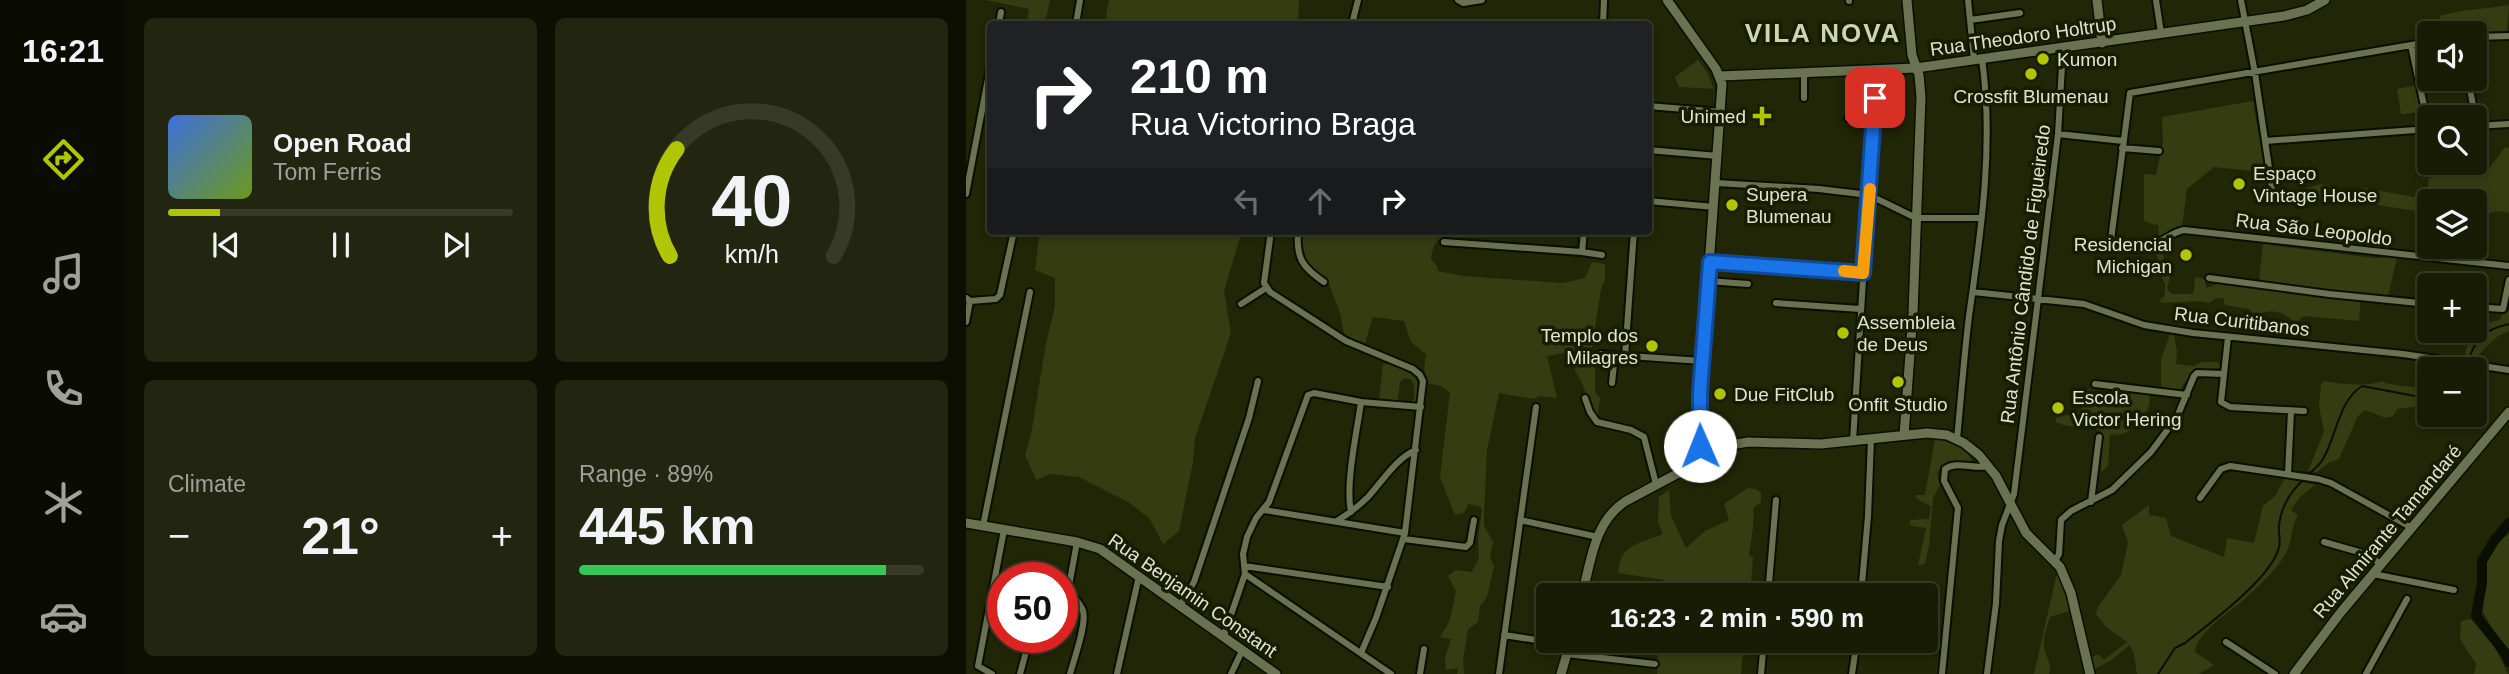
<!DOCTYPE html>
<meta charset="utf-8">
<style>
:root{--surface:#191c05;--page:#22250f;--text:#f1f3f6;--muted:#9fa19a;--line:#373a27;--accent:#b0c503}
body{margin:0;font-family:Arial,sans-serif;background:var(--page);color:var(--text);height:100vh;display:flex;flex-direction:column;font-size:26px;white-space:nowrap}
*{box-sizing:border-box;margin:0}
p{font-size:23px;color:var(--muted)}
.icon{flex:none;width:38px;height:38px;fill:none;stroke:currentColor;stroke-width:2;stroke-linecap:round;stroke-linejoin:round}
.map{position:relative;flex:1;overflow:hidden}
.panel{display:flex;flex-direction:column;gap:18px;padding:18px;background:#0e0f03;width:840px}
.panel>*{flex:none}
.hud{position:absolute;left:21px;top:21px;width:665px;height:214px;border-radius:7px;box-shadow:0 4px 10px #0003,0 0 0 2px var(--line);background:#202124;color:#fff;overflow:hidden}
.buttons{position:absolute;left:1451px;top:21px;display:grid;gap:14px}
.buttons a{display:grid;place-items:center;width:70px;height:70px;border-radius:7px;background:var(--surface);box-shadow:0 4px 10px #0003,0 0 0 2px var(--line);font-size:35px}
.speed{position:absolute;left:21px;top:562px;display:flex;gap:14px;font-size:35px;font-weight:700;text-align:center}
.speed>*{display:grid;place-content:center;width:91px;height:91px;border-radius:50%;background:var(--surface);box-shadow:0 4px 10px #0003,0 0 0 2px var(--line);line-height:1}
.speed .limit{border:10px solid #d22;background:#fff;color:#111}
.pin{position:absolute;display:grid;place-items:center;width:60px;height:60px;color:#fff;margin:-30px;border-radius:14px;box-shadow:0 4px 10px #0006}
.me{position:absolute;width:77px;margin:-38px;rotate:359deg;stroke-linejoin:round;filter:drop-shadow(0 0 5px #0008)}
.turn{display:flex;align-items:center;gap:24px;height:147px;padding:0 28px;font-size:32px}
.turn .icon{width:91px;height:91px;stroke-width:2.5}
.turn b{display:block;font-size:49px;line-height:60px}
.lanes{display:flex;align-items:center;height:66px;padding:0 28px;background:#0003;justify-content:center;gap:35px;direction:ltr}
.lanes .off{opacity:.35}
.big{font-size:52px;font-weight:700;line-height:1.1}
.panel .card{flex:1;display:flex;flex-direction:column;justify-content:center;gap:10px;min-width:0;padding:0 24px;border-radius:10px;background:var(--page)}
.panel .dial{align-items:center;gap:0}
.dial svg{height:182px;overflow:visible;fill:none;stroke:var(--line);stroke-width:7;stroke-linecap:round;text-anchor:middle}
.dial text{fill:var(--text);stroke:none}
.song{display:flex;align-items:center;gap:21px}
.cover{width:84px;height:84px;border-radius:10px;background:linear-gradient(135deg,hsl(220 70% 55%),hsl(80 70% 35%))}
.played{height:7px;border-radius:4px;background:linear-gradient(90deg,var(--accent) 15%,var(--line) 15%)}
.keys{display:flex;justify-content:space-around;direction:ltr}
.heat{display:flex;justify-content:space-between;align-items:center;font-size:38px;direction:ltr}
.charge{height:10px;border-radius:5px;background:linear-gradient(90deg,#34c759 89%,var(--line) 0)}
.panel .tiles{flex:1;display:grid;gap:18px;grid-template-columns:repeat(2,1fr)}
.trip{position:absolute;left:570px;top:583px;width:402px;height:70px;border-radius:7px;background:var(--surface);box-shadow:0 4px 10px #0003,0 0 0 2px var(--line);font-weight:700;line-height:70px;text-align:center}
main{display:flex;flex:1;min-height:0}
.menu{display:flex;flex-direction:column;width:126px;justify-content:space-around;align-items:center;background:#0a0b02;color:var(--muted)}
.menu .icon{width:49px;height:49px}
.menu .on{color:var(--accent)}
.menu b{font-size:32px;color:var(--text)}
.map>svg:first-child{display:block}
.green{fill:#363c11}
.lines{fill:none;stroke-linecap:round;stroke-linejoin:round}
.stream{stroke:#0b0e03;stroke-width:2}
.river{stroke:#0b0e03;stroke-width:10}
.street-casing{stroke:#0b0e00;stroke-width:10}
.secondary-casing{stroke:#0b0e00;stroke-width:12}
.street{stroke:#6b7251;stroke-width:6}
.secondary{stroke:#6b7251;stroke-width:9}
.route-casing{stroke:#114b97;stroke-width:18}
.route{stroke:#1a73e8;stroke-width:12}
.slow{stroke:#f59e0b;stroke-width:12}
.poi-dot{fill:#b0c503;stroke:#181c00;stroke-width:2.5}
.labels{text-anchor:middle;stroke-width:7;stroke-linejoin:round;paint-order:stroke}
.street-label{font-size:19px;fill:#dfe3d1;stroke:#181c00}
.poi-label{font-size:19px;fill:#dfe3d1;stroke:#181c00;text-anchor:start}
.district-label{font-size:26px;font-weight:bold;letter-spacing:2px;fill:#ced5b1;stroke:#181c00}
</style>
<main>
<nav class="menu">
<b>16:21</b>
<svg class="icon on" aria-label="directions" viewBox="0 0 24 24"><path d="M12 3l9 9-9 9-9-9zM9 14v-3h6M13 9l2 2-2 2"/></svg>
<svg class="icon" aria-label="music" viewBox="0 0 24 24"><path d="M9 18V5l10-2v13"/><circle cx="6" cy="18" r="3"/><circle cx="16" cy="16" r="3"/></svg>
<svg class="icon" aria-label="phone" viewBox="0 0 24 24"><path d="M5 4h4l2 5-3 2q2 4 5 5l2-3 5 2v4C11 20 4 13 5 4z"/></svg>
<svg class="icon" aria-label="climate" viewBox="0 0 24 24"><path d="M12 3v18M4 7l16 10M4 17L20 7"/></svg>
<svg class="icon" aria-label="car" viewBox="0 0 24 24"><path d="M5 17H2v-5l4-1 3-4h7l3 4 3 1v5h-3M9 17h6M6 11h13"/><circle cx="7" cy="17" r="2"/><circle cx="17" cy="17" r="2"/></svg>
</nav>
<section class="panel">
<div class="tiles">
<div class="card">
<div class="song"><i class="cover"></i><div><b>Open Road</b><p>Tom Ferris</p></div></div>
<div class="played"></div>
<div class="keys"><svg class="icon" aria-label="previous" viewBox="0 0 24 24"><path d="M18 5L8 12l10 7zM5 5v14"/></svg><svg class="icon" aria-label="pause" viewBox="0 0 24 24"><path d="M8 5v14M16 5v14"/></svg><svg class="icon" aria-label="next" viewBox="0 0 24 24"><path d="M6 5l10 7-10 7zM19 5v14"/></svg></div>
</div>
<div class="card dial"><svg viewBox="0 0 100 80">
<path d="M14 69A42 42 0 1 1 86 69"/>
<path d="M14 69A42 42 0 0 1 17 22" stroke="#b0c503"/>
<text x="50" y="56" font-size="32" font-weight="700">40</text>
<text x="50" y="72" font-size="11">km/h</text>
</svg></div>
<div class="card"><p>Climate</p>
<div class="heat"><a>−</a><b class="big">21°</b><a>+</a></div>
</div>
<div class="card"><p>Range · 89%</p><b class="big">445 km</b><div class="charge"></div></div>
</div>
</section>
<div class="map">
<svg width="1543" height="674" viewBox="0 0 1543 674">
<rect width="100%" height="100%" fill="#212607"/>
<!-- green -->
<path class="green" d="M19,0H84L79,24H61L63,9Z
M143,0H333L332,24H139Z
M1543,5L1541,31L1499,33L1488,32L1474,23V16C1496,9 1520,9 1543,5Z
M732,60L741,72L748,89L713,87L709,77Z
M1447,86L1451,87L1455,112L1435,114L1431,89Z
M1287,101L1298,167L1286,171L1248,167L1221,189L1216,227H1210L1193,237L1192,224L1189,225L1178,221V174L1190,175L1197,142L1196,117Z
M1539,147L1543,148V213L1532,211L1509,217L1508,201H1463V213L1385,201L1362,202L1304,196V192H1329L1355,184L1384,191L1398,188L1448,197L1461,192L1463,178C1482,174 1500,177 1519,174Z
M94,231H276L258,291L265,333L229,438L227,462L213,531L197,544L184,519L164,503L113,477L85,474L70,480L59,455L65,435L80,343L89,307V278L69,270L73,238Z
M335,231H504V234C486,245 469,224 465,259L471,266L472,271L497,276L597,283L619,278L626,262L639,264V280L635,289L625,353L629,356V392L634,398L632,416C622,407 619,384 609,371L610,351L581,356L591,398L573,396L568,399L533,393L521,450L518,516V526L527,542L524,556L528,567L521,597L514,606L512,622L502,629L497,660L498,674H491L492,668L480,670L479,658L485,639L474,637L484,620L490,591L482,576L490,570L506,572L513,557L512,538L516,510L515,507L502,504L498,513L489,515L474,477L484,392L472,385L463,384L458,370L460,354L445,342L438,321L407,317L399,343L378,335L375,316L362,282L342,266L336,248Z
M1193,244H1197L1198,268L1205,272L1201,289L1206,294H1226L1228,292L1229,277L1239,279L1240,288L1254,283H1302L1293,281L1297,244L1408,258L1431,257L1422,296L1415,299L1395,297L1393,321L1338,316L1330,323C1316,312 1307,307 1290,316L1283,309L1259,305L1257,298H1250L1243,303L1233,301L1195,303L1194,300L1199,296V284L1190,264L1192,259L1188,249Z
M1543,311V331L1532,336L1507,360L1498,358L1505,331H1508L1509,325L1534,320L1537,312Z
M1204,334L1208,336L1211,352L1210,364L1228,366L1235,362H1252L1255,368L1227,370L1213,391L1195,387V359Z
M417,364L428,365L449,376L454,389L450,402L443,403L448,399V384L444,379L438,378L434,382L432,399L437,403L413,400Z
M1359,381C1372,384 1405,387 1415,381C1429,387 1444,385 1459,390L1463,385V400L1455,406L1431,409L1427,416L1420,418L1399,410L1392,416L1373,459L1362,463L1351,472L1342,471L1358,431L1353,407L1355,384Z
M1124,389L1129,394L1147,392L1183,395C1187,408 1173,426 1161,432C1157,435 1149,434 1144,435L1142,466L1135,472L1136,432C1123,424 1105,430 1090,422V418L1115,411L1118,391Z
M969,439C985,441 1003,447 1007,465L983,461L974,467L971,475L974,485L967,498L963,546L959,564L952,565L960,528L946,526L943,523L945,520L963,519L965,506L951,499L949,495H959Z
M1319,478L1349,485L1334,497L1325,510L1332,515C1325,526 1327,538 1321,551C1314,566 1297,582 1285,593C1270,609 1231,630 1229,652L1248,665L1233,674H1171L1168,655L1164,645L1145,660L1129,669L1126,657L1132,654L1138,660L1161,642L1141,628L1130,614L1132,607L1155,575L1162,542L1156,525L1183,505V515L1200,518L1205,536L1258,557L1261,538L1288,543L1297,506L1309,496Z
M782,488L790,489L795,493V502L787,508C789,525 785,538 783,555L787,558L784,595H696L698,580L652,573C654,544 673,544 697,534L692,522L693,497L703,490L705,516L720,548L739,531L763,520L758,504Z
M1543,534V658L1517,612L1519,564L1534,540Z
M1091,573L1096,578L1103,611L1084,617C1081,626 1077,637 1078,646C1079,657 1087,663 1083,674H1068Z
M1505,619L1528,646L1542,674H1508L1510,664L1494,639L1495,621Z
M692,641H778L775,674H691Z"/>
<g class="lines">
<!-- stream -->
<path class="stream" d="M1501,362C1512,336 1515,331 1543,324
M1342,475C1347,470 1354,465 1357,459C1370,437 1373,400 1396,386L1449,396L1463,393
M1192,674L1209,648L1219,643C1244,623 1306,578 1313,547C1315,540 1312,532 1313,525C1315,507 1324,492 1338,479"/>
<!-- river -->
<path class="river" d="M1543,523L1528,541L1516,561V583L1510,616L1540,654L1543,662"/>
<defs>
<path id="street" d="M492,0L497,3L516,0
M883,0V1
M1002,0L1008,60
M1190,0L1195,33
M1275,0L1289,73L1306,188
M1004,20L1054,13
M33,24L35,12
M110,24L114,0
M386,24L392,0
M637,24L638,0
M1508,37L1543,36
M1463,42L1164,93L1145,240L1147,245C1160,247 1179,246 1192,242C1202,238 1207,232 1218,230L1543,266
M1445,45L1463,129
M1502,79L1511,126
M838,98V74
M682,106L755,112
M882,118L908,120
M1510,126L1543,124
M1092,134L1157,141
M1299,141L1463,129
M1156,148L1193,151
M682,150L752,156
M750,183L853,189L903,195L950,218H1015
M0,194L24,68
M682,201L748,207
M305,231L298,283L304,292L380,341L447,369L454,375L457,381L439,533L410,618L395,653
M332,231C330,258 336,267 358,282
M478,242L616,252L618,231
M616,252L636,255
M744,262L897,273
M1243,278L1363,294L1463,304
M742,281L782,284
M1007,292L1118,304L1178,325L1227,333L1437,354L1543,370
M0,298L4,301L0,322
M4,301L30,299L34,295L48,231
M810,303L894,309
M275,304L300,288
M1508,307L1537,309L1543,280
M1262,337L1255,402L1264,407L1338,411
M634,354L736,361
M659,356L668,231
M646,383L649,355
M1129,384L1221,395
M619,398L624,412L631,422L665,430L678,437L690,484
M991,439C995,398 998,357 1003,316C1015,232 1028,144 1016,59
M887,441L910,71
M1322,474L1325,411
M1234,498L1255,469L1264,466L1352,479L1365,483L1446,528
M1125,502L1133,437
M298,510L439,533
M385,512C379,484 391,432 395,402
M554,520L632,537
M371,521C382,514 393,506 402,497C416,482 430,458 450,450
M17,526L64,292
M438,539L500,547L504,543L508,520
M1358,542L1400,554L1415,564
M1089,561L1093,554L1095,520L1105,511L1146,490L1185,452L1211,417L1228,376L1231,373L1258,374
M278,566L422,587
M279,574L425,674
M1407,574L1488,590
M802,595L810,500
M895,595L902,516L905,439
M214,606L228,582L283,418L292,381
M538,635L603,645
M257,638L279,574L277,554L281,537L290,518L303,502L342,395L348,393L395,402L455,407
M1260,642L1309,674
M601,654L689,664
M26,674L12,666L38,530
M54,674L64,637
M104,674C108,659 121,624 117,611C114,601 104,597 103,586L111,542
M151,674L173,576
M265,674L276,651
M454,674L458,649
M533,674L570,407
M795,674L798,640
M886,674L891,640
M976,674L992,508L978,481L979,469C991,460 1008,470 1023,466
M1021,674L1030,603L1033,541L1036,525L1048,494L1072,299L1092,134L1097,49
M1400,674L1441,599"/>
<path id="secondary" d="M701,0L750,69L756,84L734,392C734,413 727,439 742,457
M1131,0L1136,43
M754,76L950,68L1318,16L1341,10L1359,0
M938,435L947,313L955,97L953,75L946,55L941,0
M728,464V435
M0,523L111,542L134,549L310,674
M616,595C625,562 628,521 660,501L765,445L782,442L855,444L961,433L981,435L998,443L1013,455L1030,476L1060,533L1094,567L1105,593L1124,674
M595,674L605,640
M1328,674L1375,612L1543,412"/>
</defs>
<!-- street casing -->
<use href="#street" class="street-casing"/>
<!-- secondary casing -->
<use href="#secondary" class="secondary-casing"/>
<!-- street -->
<use href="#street" class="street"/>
<!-- secondary -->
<use href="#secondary" class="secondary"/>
</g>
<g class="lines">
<defs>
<path id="route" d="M734,446V392L744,262L897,273L909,98"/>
</defs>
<!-- route casing -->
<use href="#route" class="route-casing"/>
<!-- route -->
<use href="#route" class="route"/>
<!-- slow -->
<path class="slow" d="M878,271L897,273L904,189"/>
</g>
<!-- markers -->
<g class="poi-dot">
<circle cx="1077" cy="59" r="7"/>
<circle cx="1065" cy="74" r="7"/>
<path d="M792.5 105.5h7v7h7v7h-7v7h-7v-7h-7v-7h7z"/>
<circle cx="1273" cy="184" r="7"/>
<circle cx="766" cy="205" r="7"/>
<circle cx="1220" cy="255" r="7"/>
<circle cx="877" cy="333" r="7"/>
<circle cx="686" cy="346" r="7"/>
<circle cx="932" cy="382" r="7"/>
<circle cx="754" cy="394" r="7"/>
<circle cx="1092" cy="408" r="7"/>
</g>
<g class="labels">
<!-- street labels -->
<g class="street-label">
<text transform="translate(1057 36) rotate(-8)" y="7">Rua Theodoro Holtrup</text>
<text transform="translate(1348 229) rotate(7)" y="7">Rua São Leopoldo</text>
<text transform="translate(1059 274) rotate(-83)" y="7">Rua Antônio Cândido de Figueiredo</text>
<text transform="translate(1276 321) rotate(7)" y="7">Rua Curitibanos</text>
<text transform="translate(1421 531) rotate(-50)" y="7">Rua Almirante Tamandaré</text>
<text transform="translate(227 595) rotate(35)" y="7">Rua Benjamin Constant</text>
</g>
<!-- poi labels -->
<g class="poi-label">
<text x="1091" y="66">Kumon</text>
<text x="1065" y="103" text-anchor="middle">Crossfit Blumenau</text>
<text x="780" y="123" text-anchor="end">Unimed</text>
<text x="1287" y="180">Espaço<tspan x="1287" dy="22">Vintage House</tspan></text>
<text x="780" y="201">Supera<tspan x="780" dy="22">Blumenau</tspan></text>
<text x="1206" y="251" text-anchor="end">Residencial<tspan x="1206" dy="22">Michigan</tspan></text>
<text x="891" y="329">Assembleia<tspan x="891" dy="22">de Deus</tspan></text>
<text x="672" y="342" text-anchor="end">Templo dos<tspan x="672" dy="22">Milagres</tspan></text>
<text x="768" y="401">Due FitClub</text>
<text x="1106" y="404">Escola<tspan x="1106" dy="22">Victor Hering</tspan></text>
<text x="932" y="411" text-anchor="middle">Onfit Studio</text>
</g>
<!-- district labels -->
<g class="district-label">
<text x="857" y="42">VILA NOVA</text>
</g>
</g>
</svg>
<div class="buttons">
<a><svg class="icon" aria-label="sound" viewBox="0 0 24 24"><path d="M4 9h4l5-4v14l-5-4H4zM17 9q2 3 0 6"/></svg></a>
<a><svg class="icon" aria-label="search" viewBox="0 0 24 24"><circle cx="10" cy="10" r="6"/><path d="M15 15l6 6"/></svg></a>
<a><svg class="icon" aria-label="layers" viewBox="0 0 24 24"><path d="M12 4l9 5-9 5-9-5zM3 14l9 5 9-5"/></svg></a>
<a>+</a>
<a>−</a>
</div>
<div class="speed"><div class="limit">50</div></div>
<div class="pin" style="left:909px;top:98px;background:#d93025"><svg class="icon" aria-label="arrive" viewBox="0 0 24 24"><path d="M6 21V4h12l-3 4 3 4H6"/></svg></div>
<svg class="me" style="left:734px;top:446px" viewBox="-20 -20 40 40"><circle r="19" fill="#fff"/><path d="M0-13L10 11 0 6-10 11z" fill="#1a73e8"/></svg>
<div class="trip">16:23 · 2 min · 590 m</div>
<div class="hud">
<div class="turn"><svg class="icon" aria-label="right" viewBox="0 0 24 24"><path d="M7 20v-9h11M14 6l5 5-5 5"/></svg><div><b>210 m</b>Rua Victorino Braga</div></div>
<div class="lanes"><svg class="icon off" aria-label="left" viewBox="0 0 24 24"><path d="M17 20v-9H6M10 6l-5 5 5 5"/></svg><svg class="icon off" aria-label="ahead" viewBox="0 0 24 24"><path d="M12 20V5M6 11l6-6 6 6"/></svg><svg class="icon" aria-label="right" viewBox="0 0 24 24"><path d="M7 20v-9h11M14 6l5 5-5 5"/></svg></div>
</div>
</div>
</main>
